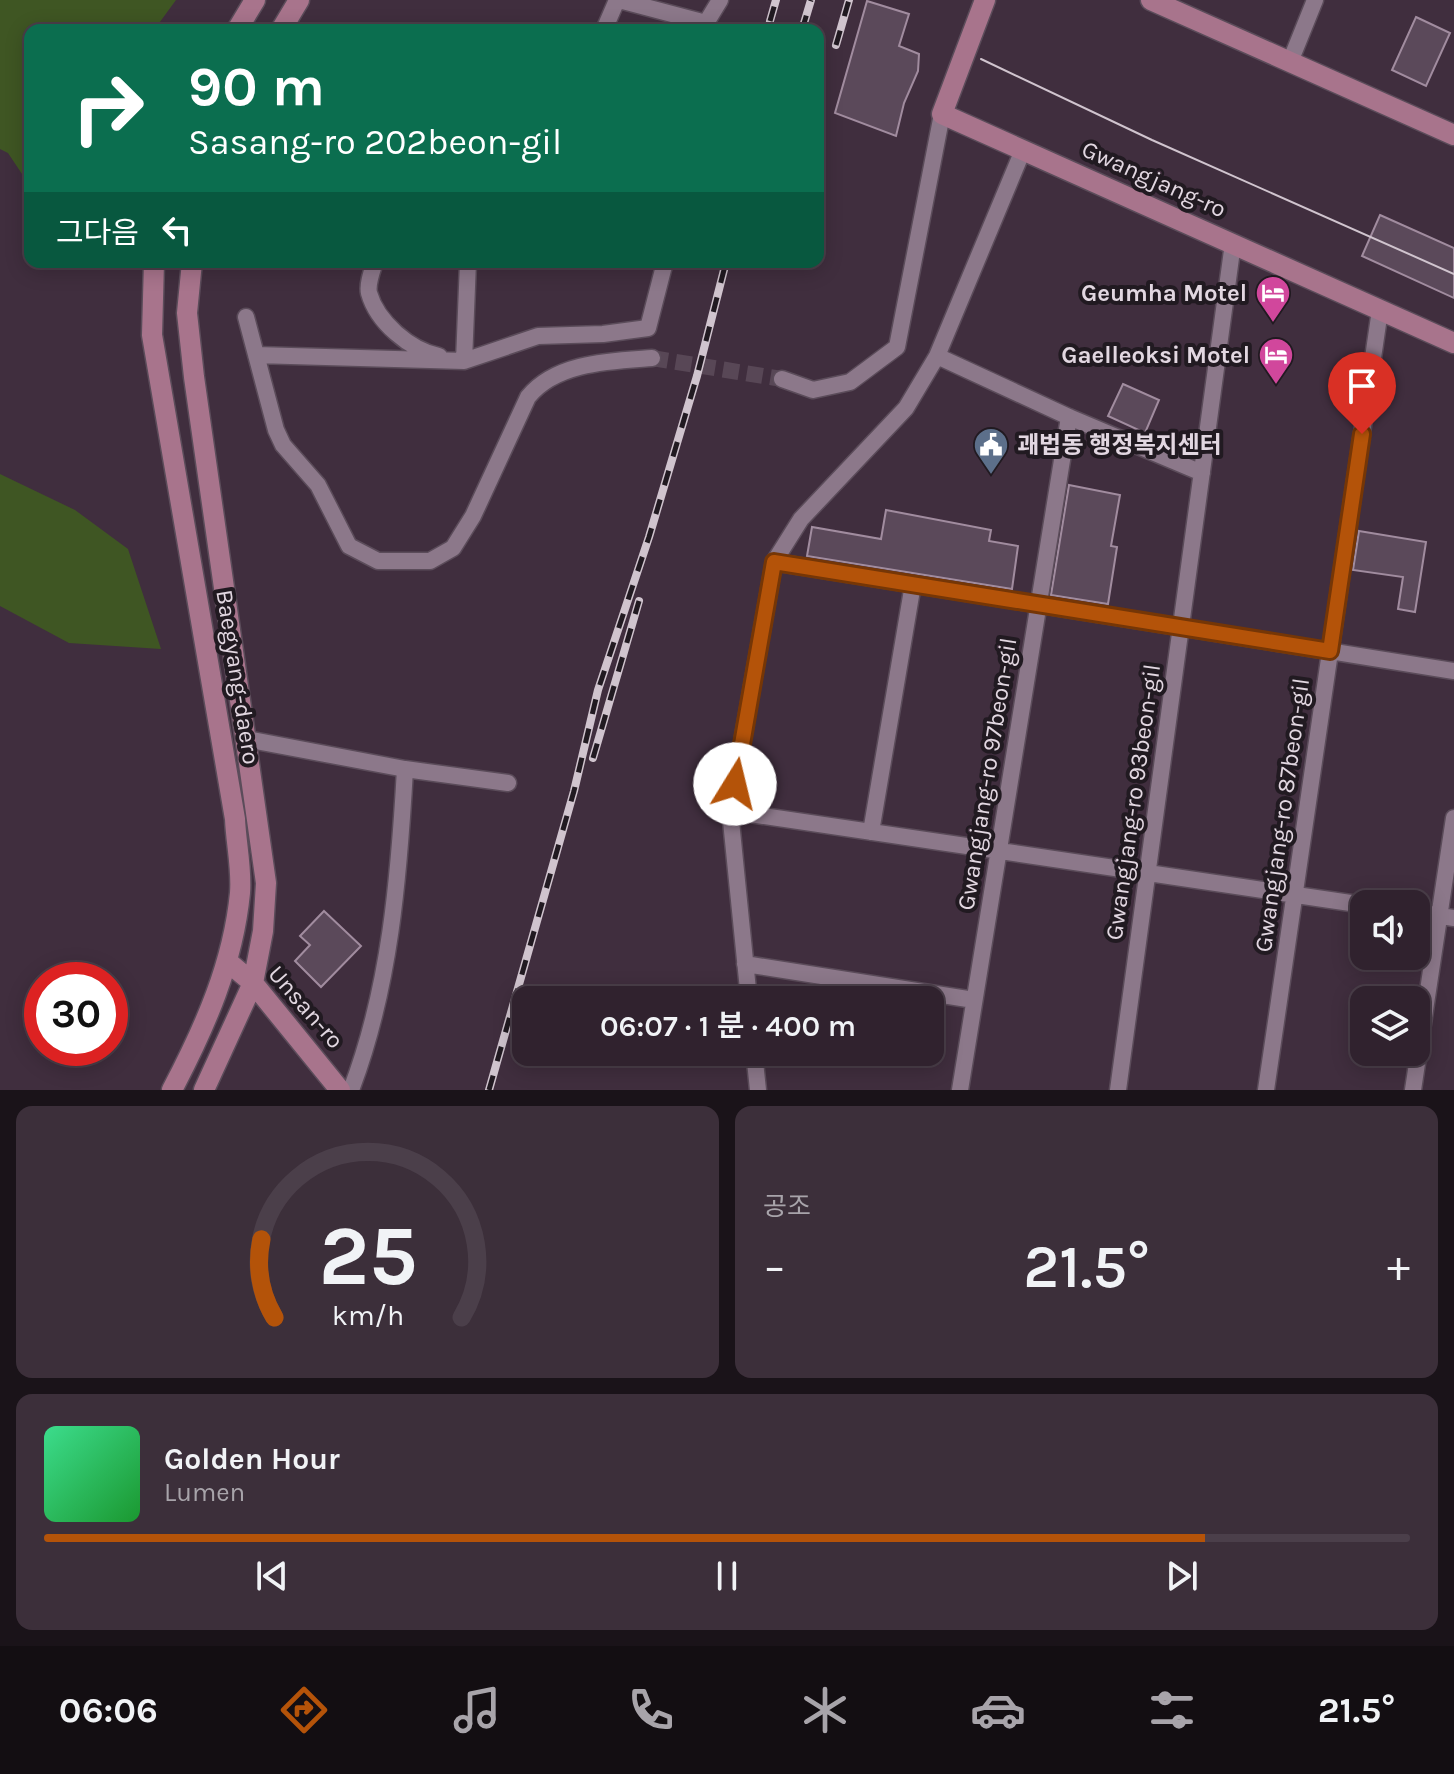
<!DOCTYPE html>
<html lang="ko">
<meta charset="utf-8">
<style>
:root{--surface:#30222e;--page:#3c2f3a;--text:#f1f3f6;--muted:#a8a4aa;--line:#4b3f4a;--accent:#b45309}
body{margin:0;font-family:Karla,"Noto Sans KR",sans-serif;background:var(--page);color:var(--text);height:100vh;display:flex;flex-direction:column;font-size:30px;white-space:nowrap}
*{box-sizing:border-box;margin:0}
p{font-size:26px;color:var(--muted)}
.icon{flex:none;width:44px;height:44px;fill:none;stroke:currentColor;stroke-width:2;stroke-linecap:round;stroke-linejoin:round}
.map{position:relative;height:1090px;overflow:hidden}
.panel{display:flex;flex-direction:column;gap:16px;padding:16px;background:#1a1319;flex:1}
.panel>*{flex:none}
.guide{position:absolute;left:24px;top:24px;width:800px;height:244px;border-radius:16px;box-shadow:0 4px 20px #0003,0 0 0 2px var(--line);background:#0b6e4f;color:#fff;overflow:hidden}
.buttons{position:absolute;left:1350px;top:890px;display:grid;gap:16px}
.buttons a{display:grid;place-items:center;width:80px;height:80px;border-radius:16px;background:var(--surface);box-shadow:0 4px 20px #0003,0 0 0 2px var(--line);font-size:40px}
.speed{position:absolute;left:24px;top:962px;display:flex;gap:16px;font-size:40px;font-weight:700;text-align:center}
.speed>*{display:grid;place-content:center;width:104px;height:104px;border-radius:50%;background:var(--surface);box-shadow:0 4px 20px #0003,0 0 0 2px var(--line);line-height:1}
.speed .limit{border:12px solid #d22;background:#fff;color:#111}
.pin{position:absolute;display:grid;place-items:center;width:68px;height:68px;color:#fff;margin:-82px -34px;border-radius:50% 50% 50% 0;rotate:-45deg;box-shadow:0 0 8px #0007}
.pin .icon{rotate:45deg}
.me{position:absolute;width:88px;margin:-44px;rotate:9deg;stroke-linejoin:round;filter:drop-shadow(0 0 6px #0008)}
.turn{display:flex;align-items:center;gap:28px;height:168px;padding:0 32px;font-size:36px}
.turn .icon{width:104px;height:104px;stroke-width:2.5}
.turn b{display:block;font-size:56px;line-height:68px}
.then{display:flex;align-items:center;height:76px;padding:0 32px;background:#0003;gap:16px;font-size:30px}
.big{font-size:60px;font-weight:600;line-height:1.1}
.panel .widget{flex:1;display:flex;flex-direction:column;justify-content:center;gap:12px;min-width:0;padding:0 28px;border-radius:16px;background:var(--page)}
.panel .dial{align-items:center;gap:0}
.dial svg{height:208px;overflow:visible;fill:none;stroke:var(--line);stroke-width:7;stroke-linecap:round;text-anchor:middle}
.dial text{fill:var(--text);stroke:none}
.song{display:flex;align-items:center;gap:24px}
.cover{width:96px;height:96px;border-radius:12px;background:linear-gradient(135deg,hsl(150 70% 55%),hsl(130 70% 35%))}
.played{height:8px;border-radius:4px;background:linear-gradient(90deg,var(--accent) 85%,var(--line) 85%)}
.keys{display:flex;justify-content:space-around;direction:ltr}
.heat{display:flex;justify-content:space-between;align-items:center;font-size:44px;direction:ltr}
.panel .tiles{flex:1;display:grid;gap:16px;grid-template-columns:1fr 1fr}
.widget:last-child{grid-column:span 2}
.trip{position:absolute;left:512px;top:986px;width:432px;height:80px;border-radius:16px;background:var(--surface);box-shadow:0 4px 20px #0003,0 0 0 2px var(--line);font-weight:600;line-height:80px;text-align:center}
.tabs{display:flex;height:128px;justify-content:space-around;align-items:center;background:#130e12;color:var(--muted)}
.tabs .icon{width:56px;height:56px}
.tabs .active{color:var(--accent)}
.tabs b{font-size:36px;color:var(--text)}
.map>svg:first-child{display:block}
.green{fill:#3f5623}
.building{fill:#5b495a;stroke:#a18c9f;stroke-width:2}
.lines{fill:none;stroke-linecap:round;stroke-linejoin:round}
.minor-tunnel{stroke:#584756;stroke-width:16;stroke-dasharray:16 8;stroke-linecap:butt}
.minor-casing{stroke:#5b4c5a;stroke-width:19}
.secondary-casing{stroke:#5b4c5a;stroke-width:23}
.minor{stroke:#8c788a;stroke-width:16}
.secondary{stroke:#a8748c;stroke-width:20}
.tram{stroke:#d0c4ce;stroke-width:2}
.rail-casing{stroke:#d0c4ce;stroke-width:8}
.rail{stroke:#211a21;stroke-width:5;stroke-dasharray:15;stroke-linecap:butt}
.route-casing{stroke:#753606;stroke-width:20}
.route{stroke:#b45309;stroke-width:14}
.labels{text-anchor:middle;stroke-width:8;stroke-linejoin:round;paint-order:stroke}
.street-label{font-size:24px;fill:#e2d7e1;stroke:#211a21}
.poi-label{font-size:24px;font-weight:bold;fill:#e2d7e1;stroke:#211a21;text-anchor:end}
</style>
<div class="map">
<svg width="1454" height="1090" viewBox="0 0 1454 1090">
<rect width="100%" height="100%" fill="#402e3e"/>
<!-- green -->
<path class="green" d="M0,0H176L154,30H30V186L8,153L0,149Z
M0,474L75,510L128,549L161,649L69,643L0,606Z"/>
<!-- building -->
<path class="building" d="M867,1L909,14L899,46L919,54L918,71L904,103L896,136L835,113Z
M1416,17L1450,33L1426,86L1392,70Z
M1380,215L1454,248V298L1362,256Z
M1123,384L1159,400L1145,433L1108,416Z
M1069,485L1120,495L1111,546L1117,547L1108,604L1051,595Z
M886,510L991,530L989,541L1018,546L1012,589L807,556L812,527L881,539Z
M1359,531L1426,542L1415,612L1398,609L1403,577L1353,570Z
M324,911L361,946L321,987L295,961L310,945L300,936Z"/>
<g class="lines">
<!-- minor-tunnel -->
<path class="minor-tunnel" d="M652,358L782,379"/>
<defs>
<path id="minor" d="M619,0L706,23L720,0
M604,30L617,0
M1290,62L1315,0
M375,262C372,271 367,284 369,293C377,322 410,350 439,356
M246,317L276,430L283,445L318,485L349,546L378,561H430L453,548L473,516L528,397C556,362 611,361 652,358
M256,355L464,361L538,336L603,334L648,328L665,262
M937,356L1069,417L1202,473
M464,361L468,262
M782,379L813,390L850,382L897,347L942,114
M774,562L1454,671
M246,739L405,769L508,783
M730,811L1364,905
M871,832L913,584
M1416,912L1454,918
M745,964L974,1000
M749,1000L730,811L774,562L801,519L906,408L937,356L1023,150
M754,1052L758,1090
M351,1090C390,988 399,877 405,769
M960,1090L1069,417
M1118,1090L1233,243
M1266,1090L1380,310
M1413,1090L1454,818"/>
<path id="secondary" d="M985,0L942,114L1454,343
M1151,0L1454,135
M237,30L255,0
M281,30L299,0
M154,262L152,335L235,819C236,843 242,869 240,893C233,964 205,1027 172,1090
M192,262L187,313L194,377L266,883L263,931L253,983L204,1090
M228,962L253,983L340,1090"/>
</defs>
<!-- minor casing -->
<use href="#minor" class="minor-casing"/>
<!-- secondary casing -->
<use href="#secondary" class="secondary-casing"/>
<!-- minor -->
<use href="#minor" class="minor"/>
<!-- secondary -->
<use href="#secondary" class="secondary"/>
<!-- tram -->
<path class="tram" d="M981,59L1152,140L1454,274"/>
<defs>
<path id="rail" d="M770,21L776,0
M802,30L811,0
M836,45L849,0
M593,758L639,601
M489,1090L574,791L598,690L649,537L697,376L726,262"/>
</defs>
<!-- rail casing -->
<use href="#rail" class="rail-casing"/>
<!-- rail -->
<use href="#rail" class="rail"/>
</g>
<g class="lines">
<defs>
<path id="route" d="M735,784L774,562L1330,651L1362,434"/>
</defs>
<!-- route casing -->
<use href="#route" class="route-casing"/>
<!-- route -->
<use href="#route" class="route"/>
</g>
<!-- icons -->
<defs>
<symbol id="hotel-pin" viewBox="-11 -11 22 30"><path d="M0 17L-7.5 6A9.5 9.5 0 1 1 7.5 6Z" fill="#d1479c" stroke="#211a21"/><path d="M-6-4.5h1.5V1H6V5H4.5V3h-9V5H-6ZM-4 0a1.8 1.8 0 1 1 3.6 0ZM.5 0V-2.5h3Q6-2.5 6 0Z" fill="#fff"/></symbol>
<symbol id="civic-pin" viewBox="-11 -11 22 30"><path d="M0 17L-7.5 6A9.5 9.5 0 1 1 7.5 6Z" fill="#5c6f8a" stroke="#211a21"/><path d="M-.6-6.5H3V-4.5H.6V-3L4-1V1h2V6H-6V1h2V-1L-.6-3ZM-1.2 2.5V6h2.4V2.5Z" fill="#fff"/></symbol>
</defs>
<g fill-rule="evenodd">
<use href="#hotel-pin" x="1253" y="273" width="40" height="54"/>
<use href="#hotel-pin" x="1256" y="335" width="40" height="54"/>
<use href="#civic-pin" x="971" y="425" width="40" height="54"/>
</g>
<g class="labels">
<!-- street labels -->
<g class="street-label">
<text transform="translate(1154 179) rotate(24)" y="8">Gwangjang-ro</text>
<text transform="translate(238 677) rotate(81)" y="8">Baegyang-daero</text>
<text transform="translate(987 774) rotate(-81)" y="8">Gwangjang-ro 97beon-gil</text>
<text transform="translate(1133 802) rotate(-82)" y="8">Gwangjang-ro 93beon-gil</text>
<text transform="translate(1282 815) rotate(-82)" y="8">Gwangjang-ro 87beon-gil</text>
<text transform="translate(306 1007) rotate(49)" y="8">Unsan-ro</text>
</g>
<!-- poi labels -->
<g class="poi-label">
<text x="1247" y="301">Geumha Motel</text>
<text x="1250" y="363">Gaelleoksi Motel</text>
<text x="1017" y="453" text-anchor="start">괘법동 행정복지센터</text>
</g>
</g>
</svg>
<div class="buttons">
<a><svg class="icon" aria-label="sound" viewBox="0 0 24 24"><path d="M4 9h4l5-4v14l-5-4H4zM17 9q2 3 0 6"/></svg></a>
<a><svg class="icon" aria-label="layers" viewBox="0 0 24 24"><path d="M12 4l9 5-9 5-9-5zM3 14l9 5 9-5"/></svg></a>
</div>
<div class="speed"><div class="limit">30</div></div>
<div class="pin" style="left:1362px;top:434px;background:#d93025"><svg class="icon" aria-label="arrive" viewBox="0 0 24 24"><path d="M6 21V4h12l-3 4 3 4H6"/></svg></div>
<svg class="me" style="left:735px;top:784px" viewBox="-20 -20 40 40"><circle r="19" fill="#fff"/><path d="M0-13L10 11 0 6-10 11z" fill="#b45309"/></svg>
<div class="trip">06:07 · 1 분 · 400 m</div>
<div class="guide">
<div class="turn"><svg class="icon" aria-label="right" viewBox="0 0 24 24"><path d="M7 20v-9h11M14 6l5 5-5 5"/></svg><div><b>90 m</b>Sasang-ro 202beon-gil</div></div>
<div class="then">그다음<svg class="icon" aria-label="left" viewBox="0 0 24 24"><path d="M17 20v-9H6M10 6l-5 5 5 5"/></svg></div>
</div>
</div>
<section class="panel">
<div class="tiles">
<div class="widget dial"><svg viewBox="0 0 100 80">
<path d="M14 69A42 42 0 1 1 86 69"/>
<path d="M14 69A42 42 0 0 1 9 39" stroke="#b45309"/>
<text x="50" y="56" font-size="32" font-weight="700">25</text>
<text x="50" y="72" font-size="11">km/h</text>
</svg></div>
<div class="widget"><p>공조</p>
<div class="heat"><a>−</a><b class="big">21.5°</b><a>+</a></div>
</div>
<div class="widget">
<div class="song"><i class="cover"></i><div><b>Golden Hour</b><p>Lumen</p></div></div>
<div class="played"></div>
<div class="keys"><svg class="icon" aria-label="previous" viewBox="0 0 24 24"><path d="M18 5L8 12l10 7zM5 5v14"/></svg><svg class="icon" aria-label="pause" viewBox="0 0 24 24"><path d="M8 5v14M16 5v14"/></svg><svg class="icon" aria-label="next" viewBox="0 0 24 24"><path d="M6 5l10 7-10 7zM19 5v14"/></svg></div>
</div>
</div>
</section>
<nav class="tabs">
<b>06:06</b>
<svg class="icon active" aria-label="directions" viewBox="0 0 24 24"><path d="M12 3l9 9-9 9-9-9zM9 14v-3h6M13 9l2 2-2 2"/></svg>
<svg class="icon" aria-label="music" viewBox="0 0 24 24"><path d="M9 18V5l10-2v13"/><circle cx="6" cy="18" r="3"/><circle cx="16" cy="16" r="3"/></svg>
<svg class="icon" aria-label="phone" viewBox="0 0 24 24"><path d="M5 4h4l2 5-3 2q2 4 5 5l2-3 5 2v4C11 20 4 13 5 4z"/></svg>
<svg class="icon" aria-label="climate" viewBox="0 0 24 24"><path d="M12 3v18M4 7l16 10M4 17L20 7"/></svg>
<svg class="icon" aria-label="car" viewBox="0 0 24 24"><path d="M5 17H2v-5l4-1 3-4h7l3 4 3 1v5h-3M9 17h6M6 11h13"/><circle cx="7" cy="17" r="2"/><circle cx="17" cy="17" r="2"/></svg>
<svg class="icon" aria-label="filters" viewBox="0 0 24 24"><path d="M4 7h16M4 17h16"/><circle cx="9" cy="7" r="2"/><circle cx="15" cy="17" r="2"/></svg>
<b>21.5°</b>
</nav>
